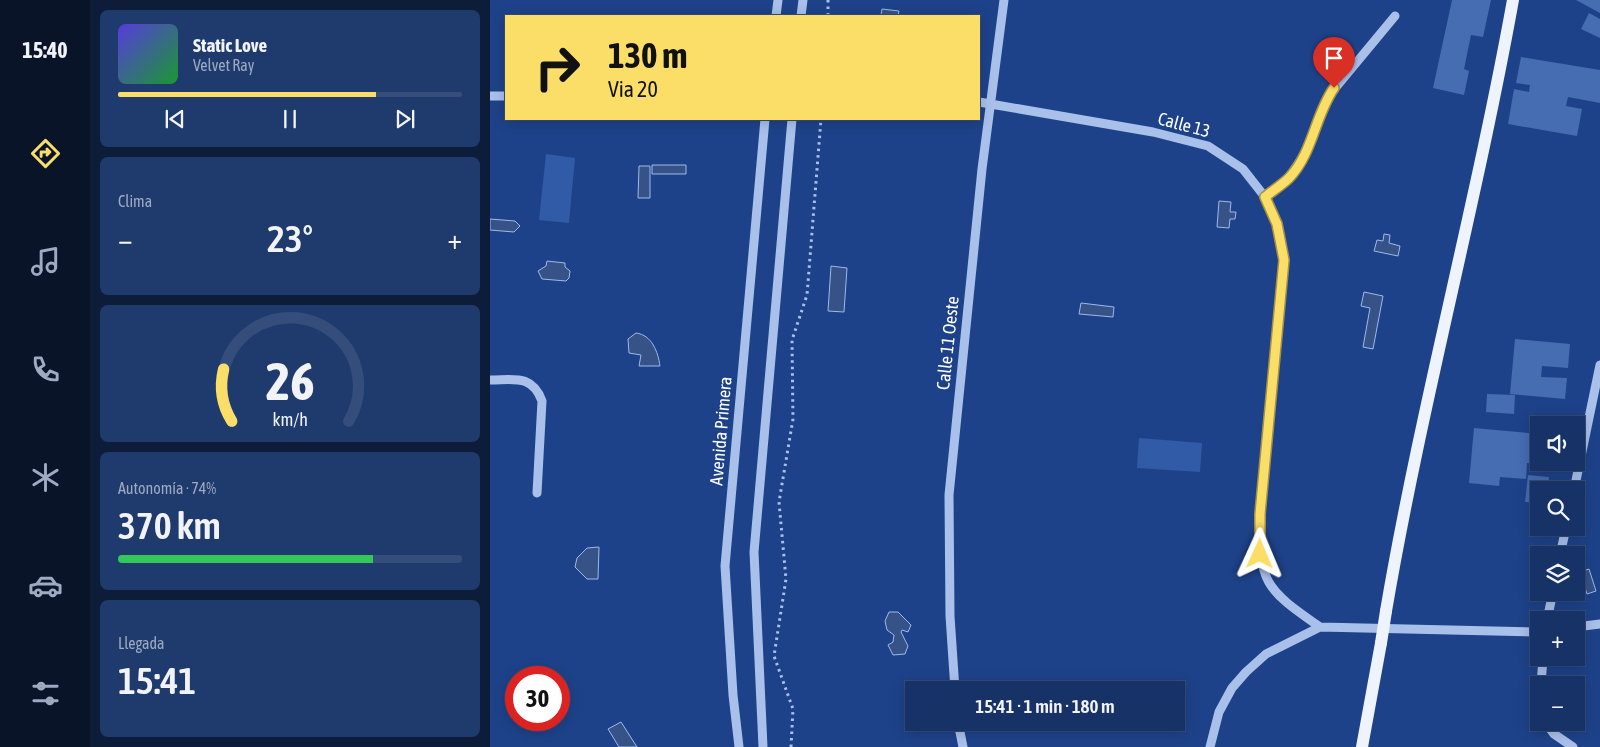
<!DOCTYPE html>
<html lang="es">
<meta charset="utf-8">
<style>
:root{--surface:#163267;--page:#1f3a6d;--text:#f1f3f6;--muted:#9eaac0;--line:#354d7b;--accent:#fade68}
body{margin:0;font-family:"Asap Condensed",sans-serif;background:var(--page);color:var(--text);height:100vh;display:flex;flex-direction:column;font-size:19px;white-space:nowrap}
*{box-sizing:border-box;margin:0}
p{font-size:16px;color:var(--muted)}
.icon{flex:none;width:28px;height:28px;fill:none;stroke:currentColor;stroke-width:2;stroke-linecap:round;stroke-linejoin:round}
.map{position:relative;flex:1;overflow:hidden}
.drawer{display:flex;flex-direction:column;gap:10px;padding:10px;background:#0c1c39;width:400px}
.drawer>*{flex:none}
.guide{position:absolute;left:15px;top:15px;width:475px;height:105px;border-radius:0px;box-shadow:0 2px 12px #0003,0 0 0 1px var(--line);background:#fade68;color:#111;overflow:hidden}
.buttons{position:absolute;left:1040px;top:416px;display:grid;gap:10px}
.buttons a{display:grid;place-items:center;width:55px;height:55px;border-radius:0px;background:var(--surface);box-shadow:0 2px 12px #0003,0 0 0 1px var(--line);font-size:25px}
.speed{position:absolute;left:15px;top:666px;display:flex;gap:10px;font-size:25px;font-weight:700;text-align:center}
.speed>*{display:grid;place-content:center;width:65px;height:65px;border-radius:50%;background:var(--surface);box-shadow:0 2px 12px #0003,0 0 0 1px var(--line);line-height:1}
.speed .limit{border:8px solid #d22;background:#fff;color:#111}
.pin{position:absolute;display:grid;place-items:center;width:42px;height:42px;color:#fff;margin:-51px -21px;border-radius:50% 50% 50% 0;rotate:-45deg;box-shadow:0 0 5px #0007}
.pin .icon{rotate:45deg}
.me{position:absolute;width:55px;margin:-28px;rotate:1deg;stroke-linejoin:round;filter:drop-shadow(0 0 4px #0008)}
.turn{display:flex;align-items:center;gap:18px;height:105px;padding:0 20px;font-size:22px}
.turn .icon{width:65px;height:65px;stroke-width:2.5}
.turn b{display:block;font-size:35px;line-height:42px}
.big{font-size:38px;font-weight:600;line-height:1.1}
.drawer .tile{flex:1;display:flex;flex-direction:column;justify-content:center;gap:8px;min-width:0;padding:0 18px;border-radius:8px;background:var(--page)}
.drawer .dial{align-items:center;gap:0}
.dial svg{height:130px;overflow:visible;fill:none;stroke:var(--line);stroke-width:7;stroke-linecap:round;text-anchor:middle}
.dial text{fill:var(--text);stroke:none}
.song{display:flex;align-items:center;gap:15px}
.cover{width:60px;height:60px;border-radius:8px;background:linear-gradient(135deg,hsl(250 70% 55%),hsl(130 70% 35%))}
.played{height:5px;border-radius:2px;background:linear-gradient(90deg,var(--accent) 75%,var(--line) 75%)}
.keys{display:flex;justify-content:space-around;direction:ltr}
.heat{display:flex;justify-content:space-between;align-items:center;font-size:28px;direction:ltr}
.charge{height:8px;border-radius:4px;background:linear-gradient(90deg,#34c759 74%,var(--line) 0)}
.trip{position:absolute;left:415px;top:681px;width:280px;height:50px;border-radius:0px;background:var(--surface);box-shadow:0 2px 12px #0003,0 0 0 1px var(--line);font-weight:600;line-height:50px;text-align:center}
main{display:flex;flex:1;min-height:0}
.dock{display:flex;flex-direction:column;width:90px;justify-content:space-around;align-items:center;background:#091429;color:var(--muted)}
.dock .icon{width:35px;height:35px}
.dock .on{color:var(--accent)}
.dock b{font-size:22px;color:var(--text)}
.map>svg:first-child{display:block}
.green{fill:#325ba7}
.water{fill:#375287;stroke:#9cbaed}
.building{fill:#466cb2}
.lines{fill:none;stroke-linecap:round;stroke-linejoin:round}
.path{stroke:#a9c0eb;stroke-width:3;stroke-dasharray:2.5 4;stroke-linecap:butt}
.minor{stroke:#a9c0eb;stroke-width:9}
.major{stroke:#eef3fe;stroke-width:12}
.major-bridge{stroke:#eef3fe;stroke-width:12}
.route-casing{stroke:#a29044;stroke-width:12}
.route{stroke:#fade68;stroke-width:9}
.labels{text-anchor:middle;stroke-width:4;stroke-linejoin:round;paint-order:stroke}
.street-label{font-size:18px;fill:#fff;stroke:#1e4289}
</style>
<main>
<nav class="dock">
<b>15:40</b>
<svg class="icon on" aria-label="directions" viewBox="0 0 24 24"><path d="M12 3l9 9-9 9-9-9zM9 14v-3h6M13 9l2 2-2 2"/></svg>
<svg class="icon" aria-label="music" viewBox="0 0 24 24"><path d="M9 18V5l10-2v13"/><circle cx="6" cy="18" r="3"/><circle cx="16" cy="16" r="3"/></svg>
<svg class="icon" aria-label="phone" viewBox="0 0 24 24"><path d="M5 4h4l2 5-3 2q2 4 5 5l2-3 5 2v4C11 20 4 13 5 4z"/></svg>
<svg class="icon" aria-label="climate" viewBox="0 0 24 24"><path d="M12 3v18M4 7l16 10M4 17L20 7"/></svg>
<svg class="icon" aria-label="car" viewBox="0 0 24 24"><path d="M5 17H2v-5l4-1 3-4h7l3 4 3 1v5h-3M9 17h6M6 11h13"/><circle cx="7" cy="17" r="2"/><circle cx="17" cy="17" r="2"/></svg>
<svg class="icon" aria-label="filters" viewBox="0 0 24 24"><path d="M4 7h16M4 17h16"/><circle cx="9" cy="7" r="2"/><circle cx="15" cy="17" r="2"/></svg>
</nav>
<section class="drawer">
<div class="tile">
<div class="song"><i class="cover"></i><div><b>Static Love</b><p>Velvet Ray</p></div></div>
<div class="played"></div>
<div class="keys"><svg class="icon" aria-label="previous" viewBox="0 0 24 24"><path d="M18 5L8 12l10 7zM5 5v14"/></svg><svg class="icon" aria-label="pause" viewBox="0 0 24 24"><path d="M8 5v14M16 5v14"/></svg><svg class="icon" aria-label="next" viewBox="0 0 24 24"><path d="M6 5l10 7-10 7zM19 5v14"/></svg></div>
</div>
<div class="tile"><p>Clima</p>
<div class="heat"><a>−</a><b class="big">23°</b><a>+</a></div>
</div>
<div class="tile dial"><svg viewBox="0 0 100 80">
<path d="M14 69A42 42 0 1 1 86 69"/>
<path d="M14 69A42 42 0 0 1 9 37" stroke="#fade68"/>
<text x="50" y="56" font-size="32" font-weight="700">26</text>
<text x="50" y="72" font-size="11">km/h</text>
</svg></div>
<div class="tile"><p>Autonomía · 74%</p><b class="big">370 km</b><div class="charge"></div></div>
<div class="tile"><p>Llegada</p><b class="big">15:41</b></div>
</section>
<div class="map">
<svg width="1110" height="747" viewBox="0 0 1110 747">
<rect width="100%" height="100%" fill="#1e4289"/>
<!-- green -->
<path class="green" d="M56,154L85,158L79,223L49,220Z
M649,438L712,443L710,472L647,468Z"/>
<!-- water -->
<path class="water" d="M392,9L409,11L408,16L391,15Z
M162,165H196V174H162Z
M149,166H160V198H148Z
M729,201L741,202L740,212H746L745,219H740L739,228L727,227Z
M0,219L25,221L30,226L24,232L0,230Z
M894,234L900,235L899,243L910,246L908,256L884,251L887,240L893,241Z
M57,261L75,263V267L80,271L79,278L76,281L52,279L48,271L56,266Z
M341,266L357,268L354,312L338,311Z
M874,292L893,296L883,349L873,347L880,308L871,306Z
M591,303L624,307L623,317L589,314Z
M146,333C162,335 168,352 170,366H149L151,355L139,353L138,339Z
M109,547L108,579H97L85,567L87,558L97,548Z
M1099,569L1106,591L1097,594L1090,572Z
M399,612H408L421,625L418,632L412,630L411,632L418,646L415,654L403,655L398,645L403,642L404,635L397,630L395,621Z
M131,722L147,747H129L118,729Z"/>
<!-- building -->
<path class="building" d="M962,0H1001L993,37L981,35L974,69L979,71L974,95L943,88Z
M1086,0H1110V13Z
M1099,13L1110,19V38L1091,29Z
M1031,57L1110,70V103L1078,97L1076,106L1092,109L1087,136L1018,124L1024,89L1039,92L1040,85L1026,83Z
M1025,339L1080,344L1078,368L1052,366L1051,377L1077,378L1075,399L1020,394Z
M997,394L1025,395L1024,414L996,412Z
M984,428L1049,434V462H1063V465L1037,463L1036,479L1010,477L1009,486L979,483Z
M1038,475L1059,477L1058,490H1049V503L1035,502Z"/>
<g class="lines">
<!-- path -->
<path class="path" d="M338,0V16
M301,747L303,709L284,656L296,579L289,502L303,419L302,340L317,295L331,119"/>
<!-- minor -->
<path class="minor" d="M286,16L288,0
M311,16L313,0
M0,96H16
M489,102L663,132L718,146L753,169L775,197L787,224L794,260L770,514C769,583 774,588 830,627
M775,197L799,177L814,155L837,98L905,16
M0,380C24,380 42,374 52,401L47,493
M1084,490L1110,365
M1070,555L1076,528
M1057,620L1063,592
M1086,627L1110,624
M1051,685L1053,658
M465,690L460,616L459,495L492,169L514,0
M468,722L473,747
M1055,722L1064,734L1083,747
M249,747L243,695L235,566L275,119
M273,747L264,552L302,119
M720,747L729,712L742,688L756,672L776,654L830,627L1049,632"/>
<!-- major -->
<path class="major" d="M896,611C931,406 986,205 1023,0
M872,747L891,643"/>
<!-- major-bridge -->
<path class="major-bridge" d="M891,643L896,611"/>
</g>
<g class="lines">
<defs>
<path id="route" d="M770,554V514L794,260L787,224L775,197C782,191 792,185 799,178C823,153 825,115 844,88"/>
</defs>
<!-- route casing -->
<use href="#route" class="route-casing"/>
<!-- route -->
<use href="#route" class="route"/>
</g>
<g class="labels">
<!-- street labels -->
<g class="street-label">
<text transform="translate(694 125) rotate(15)" y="6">Calle 13</text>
<text transform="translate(458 343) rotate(-84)" y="6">Calle 11 Oeste</text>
<text transform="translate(231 431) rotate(-85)" y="6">Avenida Primera</text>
</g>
</g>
</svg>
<div class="buttons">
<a><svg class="icon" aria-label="sound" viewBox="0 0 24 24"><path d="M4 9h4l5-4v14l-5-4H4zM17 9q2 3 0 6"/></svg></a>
<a><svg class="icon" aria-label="search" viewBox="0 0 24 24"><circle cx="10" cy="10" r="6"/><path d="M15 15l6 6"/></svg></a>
<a><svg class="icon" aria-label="layers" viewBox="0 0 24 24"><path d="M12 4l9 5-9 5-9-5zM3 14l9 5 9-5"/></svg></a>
<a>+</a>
<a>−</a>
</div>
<div class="speed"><div class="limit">30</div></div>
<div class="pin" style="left:844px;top:88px;background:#d93025"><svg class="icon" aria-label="arrive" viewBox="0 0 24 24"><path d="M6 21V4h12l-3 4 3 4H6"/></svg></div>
<svg class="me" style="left:770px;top:554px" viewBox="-20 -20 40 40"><path d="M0-17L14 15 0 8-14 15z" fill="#fade68" stroke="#fff" stroke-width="4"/></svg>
<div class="trip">15:41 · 1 min · 180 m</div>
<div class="guide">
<div class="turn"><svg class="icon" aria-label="right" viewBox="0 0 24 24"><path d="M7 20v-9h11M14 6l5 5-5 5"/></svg><div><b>130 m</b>Via 20</div></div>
</div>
</div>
</main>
